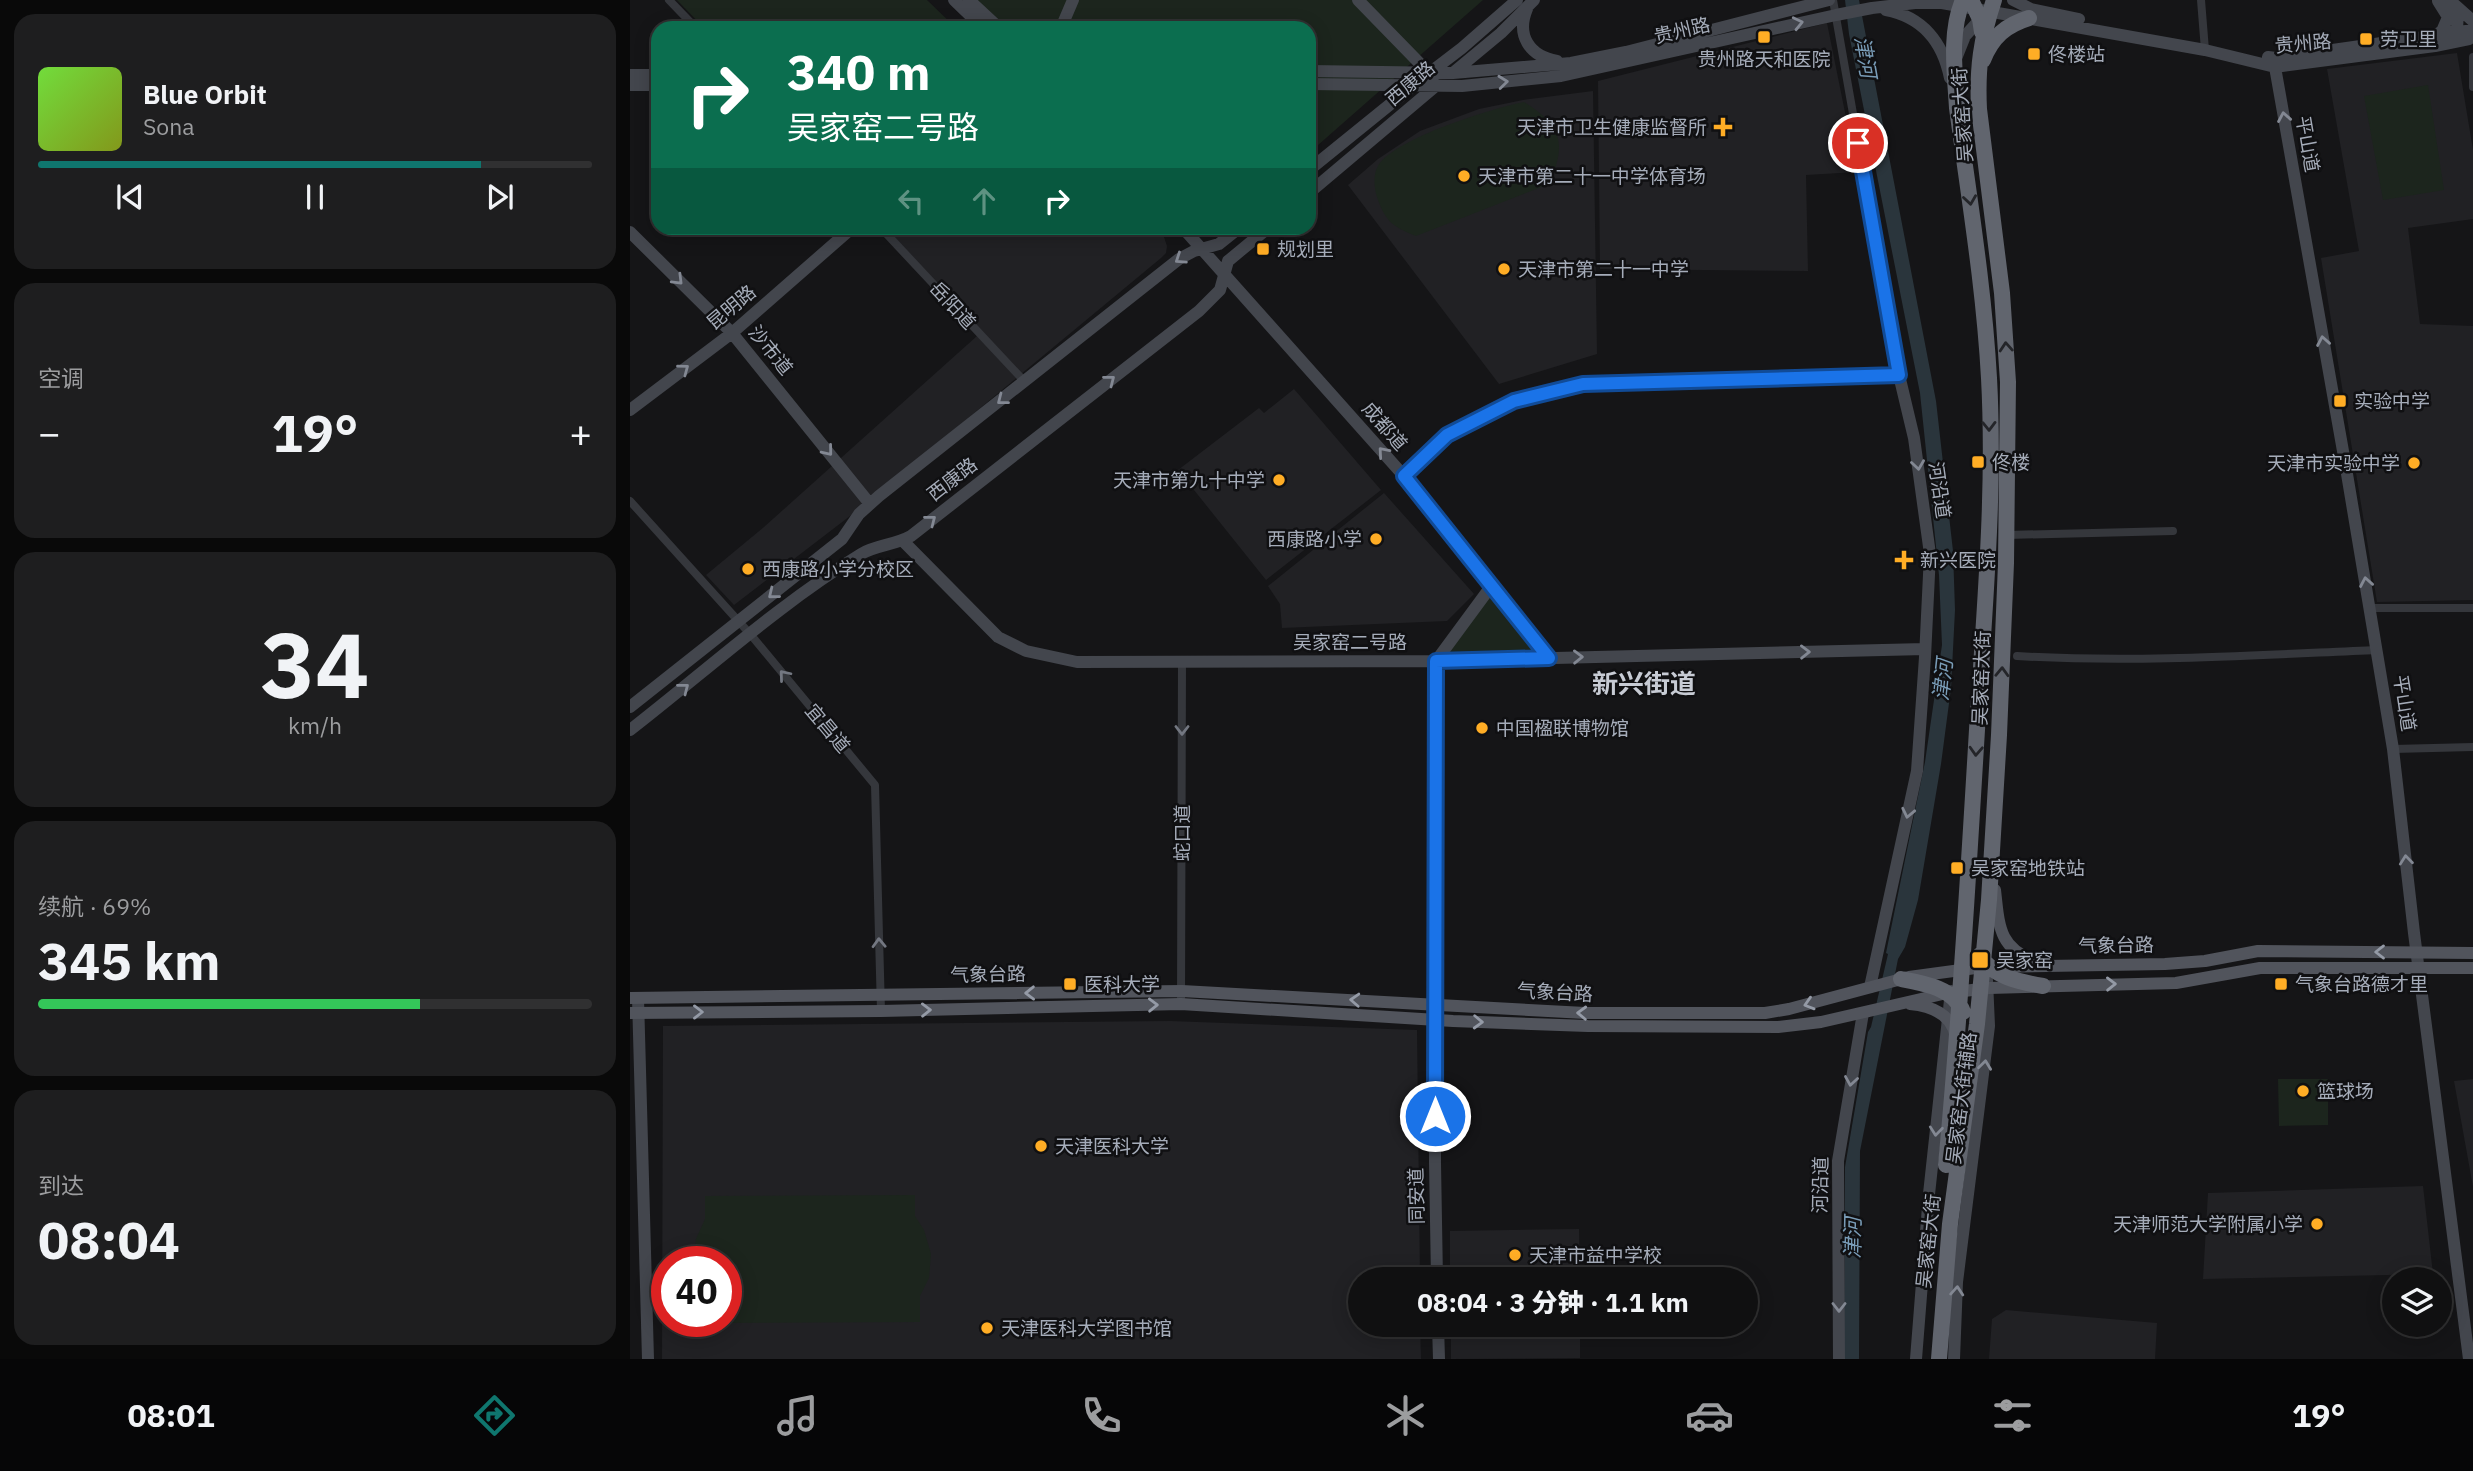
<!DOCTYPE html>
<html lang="zh">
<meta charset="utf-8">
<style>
:root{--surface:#101011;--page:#1e1e1f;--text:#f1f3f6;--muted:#9c9d9f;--line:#303031;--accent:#0f766e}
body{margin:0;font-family:"IBM Plex Sans","Noto Sans SC",sans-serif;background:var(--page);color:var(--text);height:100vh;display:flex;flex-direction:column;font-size:26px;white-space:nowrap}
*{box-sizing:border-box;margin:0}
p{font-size:23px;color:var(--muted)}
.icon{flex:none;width:38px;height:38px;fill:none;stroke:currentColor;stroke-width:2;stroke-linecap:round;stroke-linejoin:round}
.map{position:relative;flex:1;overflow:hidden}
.drawer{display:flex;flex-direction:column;gap:14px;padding:14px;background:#090909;width:630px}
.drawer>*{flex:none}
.hud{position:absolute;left:21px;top:21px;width:665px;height:214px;border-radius:21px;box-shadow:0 4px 18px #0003,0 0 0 2px var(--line);background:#0b6e4f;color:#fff;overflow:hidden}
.controls{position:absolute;left:1752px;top:1267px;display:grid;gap:14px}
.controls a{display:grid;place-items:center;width:70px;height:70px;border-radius:50%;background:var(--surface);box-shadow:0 4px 18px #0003,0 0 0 2px var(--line);font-size:35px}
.speed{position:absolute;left:21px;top:1246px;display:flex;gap:14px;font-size:35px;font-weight:700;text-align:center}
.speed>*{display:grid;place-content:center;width:91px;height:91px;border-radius:50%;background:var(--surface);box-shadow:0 4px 18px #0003,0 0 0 2px var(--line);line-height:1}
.speed .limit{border:10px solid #d22;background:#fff;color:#111}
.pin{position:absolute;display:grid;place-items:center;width:60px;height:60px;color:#fff;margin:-30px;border:4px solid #fff;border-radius:50%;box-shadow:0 2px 7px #0007}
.me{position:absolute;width:77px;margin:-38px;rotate:0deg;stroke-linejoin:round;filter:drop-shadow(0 0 5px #0008)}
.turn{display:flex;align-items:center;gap:24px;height:147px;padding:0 21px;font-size:32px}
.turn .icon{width:91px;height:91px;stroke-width:2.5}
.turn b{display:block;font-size:49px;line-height:60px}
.lanes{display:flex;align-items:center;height:66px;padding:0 21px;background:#0003;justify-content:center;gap:35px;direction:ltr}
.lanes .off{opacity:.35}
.big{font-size:52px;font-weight:800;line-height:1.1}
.drawer .widget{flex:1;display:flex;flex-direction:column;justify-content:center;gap:10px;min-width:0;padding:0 24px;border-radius:21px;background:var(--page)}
.drawer .dial{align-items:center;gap:0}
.dial b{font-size:91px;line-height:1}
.song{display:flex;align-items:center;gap:21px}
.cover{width:84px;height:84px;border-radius:10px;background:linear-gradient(135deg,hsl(100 70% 55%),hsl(70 70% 35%))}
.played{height:7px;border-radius:4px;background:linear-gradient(90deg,var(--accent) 80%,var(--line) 80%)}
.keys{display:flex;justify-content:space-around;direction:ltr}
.heat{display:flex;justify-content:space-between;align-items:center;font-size:38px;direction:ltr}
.charge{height:10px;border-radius:5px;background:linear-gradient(90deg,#34c759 69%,var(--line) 0)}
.trip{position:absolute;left:718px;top:1267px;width:410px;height:70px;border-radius:35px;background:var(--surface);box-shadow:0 4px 18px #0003,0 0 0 2px var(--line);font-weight:800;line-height:70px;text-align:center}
.dock{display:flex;height:112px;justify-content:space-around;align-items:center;background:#060607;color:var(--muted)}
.dock .icon{width:49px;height:49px}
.dock .active{color:var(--accent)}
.dock b{font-size:32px;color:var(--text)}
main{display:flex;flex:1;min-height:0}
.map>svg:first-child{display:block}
.built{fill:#212124;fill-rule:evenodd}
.green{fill:#1c251d}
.water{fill:#2a353c}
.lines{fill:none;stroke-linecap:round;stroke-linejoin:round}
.street{stroke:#35373c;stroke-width:8}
.secondary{stroke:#43464d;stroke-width:12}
.primary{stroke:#51545c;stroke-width:12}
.highway{stroke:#61656e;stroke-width:16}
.oneway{stroke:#838893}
.oneway2{stroke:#242529}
.oneway3{stroke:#737781}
.oneway4{stroke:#949aa6}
.route-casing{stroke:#114b97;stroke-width:18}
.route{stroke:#1a73e8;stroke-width:12}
.poi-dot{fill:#ffad25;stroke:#101012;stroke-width:2.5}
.labels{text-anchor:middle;stroke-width:5;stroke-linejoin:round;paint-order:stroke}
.street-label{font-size:19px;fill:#a5acb9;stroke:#101012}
.poi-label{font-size:19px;fill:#a5acb9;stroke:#101012;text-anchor:start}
.water-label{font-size:21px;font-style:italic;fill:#799cb7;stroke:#101012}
.district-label{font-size:26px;font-weight:bold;fill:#c7cbd4;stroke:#101012}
</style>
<main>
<section class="drawer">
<div class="widget">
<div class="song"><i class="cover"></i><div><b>Blue Orbit</b><p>Sona</p></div></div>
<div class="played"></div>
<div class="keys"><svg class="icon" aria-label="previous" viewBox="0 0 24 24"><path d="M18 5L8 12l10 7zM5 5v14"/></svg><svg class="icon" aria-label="pause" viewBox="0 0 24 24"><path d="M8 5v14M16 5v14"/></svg><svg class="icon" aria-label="next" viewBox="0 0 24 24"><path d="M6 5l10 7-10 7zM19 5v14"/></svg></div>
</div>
<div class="widget"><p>空调</p>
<div class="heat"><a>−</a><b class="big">19°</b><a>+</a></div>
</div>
<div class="widget dial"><b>34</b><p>km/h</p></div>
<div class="widget"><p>续航 · 69%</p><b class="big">345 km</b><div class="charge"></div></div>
<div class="widget"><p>到达</p><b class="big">08:04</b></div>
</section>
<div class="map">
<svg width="1843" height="1359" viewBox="0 0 1843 1359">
<rect width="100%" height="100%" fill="#151517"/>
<!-- built -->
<path class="built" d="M1197,23L1227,172L1176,175L1178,271L970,269L968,81Z
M1827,53L1843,150V219L1778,228L1790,324L1843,326V600L1747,602L1691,258L1729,251L1697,69Z
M963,91L967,354L869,384L718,185L748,159L790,131L849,109L893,100Z
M256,228H527L533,234L537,246L536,253L531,258L220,516L104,605L76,575L134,527L347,336Z
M664,389L751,490L636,580L548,470L629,408L634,413Z
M754,493L844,594L817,621L652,628L650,604L638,586Z
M540,1021L787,1030L790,1279H730V1325H790L791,1359H32L33,1026ZM37,1262H96V1321H37Z
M1843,1079V1187L1824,1081Z
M1793,1186L1803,1274L1573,1279L1578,1193Z
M949,1229L950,1279H820V1231Z
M1376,1310L1527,1323L1525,1359H1359L1362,1319Z
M821,1325H950V1358L821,1359Z"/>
<!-- green -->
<path class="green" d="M47,0H297L326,28H74Z
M347,0H853L679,153V28H377Z
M1798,85L1814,190L1753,200L1734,96Z
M894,102C932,126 937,143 919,184L786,236C763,227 755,221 747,197C744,188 743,174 748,166C765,138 861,109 894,102Z
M858,588L916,662L803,664Z
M1648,1079H1698V1125L1649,1126Z
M285,1195V1216L294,1230L301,1254L299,1278L290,1296V1322L75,1323V1321H96V1262H63L66,1239L75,1219V1196Z"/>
<!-- water -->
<path class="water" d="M1215,0H1229L1306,401L1323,551L1325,610L1321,688L1311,764L1288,900L1275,947L1268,959L1230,1151L1229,1359H1214L1215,1167L1238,1032L1241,1027L1258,954L1256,953L1295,762L1312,645L1309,575L1290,393L1219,34Z"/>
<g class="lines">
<!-- street -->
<path class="street" d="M39,0L66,28
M1203,0L1269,375
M1571,0L1575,50
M1843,57V87
M251,228L395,382
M0,501L121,635L245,785L251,1011
M1377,535L1543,531
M1740,608H1843
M1387,656C1506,663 1628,655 1747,650
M1763,749L1843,747
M551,1004L552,662"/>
<!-- secondary -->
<path class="secondary" d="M324,0L353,28
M339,0L369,28
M728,0L802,76
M1383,0L1401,9L1449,19
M1815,0L1828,14L1827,28L1819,37
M1825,5L1843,21
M897,9C886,35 899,56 927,61
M1256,10C1293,17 1313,43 1320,78
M431,28L443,0
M1804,36L1812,31L1818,17L1808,1
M1327,56L1335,36L1353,16
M1638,57L1646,58L1843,30
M1646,58L1645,67L1716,468L1763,749L1784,933L1839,1359
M679,71L823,73L941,63L996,52L1199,0
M824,72L871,33L904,0
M798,74L832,48L887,0
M0,75H28
M679,84L832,86L931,76L1206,15L1242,8L1285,3H1312L1575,50L1645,67L1805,46L1839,39L1843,36
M0,85H28
M679,170L784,85
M679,193L807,85
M553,228L774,476L919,658
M0,232L102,333L240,504
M0,410L102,333L222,228
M774,476L817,435L884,401L953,384L1269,375L1284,438L1300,554L1295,657L1287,771L1240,987
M273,541L368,637L396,651L447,662L806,661L1295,649
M0,707L212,539L229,514L249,496L549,259L564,251L589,244L609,228
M0,730C76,671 149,604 231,554C246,545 265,545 281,536L569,311L590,290L598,261L638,228
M8,998L18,1359
M807,1279L805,1163L806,661L862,585
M808,1325L809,1359
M1209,1359L1208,1161L1233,1013
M1286,1359L1299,1194L1321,991
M1324,1359L1327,1282L1359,1026L1357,980"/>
<!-- primary -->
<path class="primary" d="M1365,890C1369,924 1368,949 1406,961
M0,998L552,991L955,1013H1135L1159,1009L1279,977L1353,967L1535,964L1575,961L1628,951L1843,953
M1280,1004C1301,1006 1322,1014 1326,1037
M0,1013L251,1011L551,1004L823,1021L958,1026L1148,1027L1191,1022L1317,993L1359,988L1546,983L1630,968H1843"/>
<!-- highway -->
<path class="highway" d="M1341,0L1350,19L1352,32
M1353,60C1362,37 1376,25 1399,18
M1350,955C1362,977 1390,982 1413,986
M1271,979C1293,983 1324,988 1333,1012
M1316,1165C1330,1015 1339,864 1348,713C1355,602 1365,489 1359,378C1354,287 1339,198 1327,108C1325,74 1319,32 1333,0
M1309,1359L1320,1224L1347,1024L1359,900L1369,735L1376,563L1378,382L1372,293L1349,109C1347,68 1351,39 1364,0"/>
</g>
<!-- one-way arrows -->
<defs><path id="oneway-chevron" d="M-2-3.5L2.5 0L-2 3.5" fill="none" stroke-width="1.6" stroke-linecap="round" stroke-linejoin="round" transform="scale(1.75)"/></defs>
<g class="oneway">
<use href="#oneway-chevron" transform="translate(1168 23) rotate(-13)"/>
<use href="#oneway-chevron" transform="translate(873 82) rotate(-6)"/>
<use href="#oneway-chevron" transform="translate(1654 117) rotate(-100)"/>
<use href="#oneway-chevron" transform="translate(550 259) rotate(146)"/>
<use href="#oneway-chevron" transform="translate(48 280) rotate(45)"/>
<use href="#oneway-chevron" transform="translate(1693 341) rotate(-100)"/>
<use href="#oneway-chevron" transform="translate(54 369) rotate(-37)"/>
<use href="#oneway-chevron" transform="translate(480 380) rotate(-38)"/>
<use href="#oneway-chevron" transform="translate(372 400) rotate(142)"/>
<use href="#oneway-chevron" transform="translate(198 451) rotate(51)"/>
<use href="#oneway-chevron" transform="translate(753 452) rotate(-131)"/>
<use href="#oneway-chevron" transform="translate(1288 465) rotate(82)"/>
<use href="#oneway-chevron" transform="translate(301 520) rotate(-38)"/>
<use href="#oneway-chevron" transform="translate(1736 582) rotate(-100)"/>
<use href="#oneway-chevron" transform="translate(143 594) rotate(141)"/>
<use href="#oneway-chevron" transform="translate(1175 652) rotate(-1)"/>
<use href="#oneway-chevron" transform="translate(948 657) rotate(-1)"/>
<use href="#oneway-chevron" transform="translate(54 688) rotate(-38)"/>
<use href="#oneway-chevron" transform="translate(1278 813) rotate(102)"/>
<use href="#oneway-chevron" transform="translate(1776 860) rotate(-96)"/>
<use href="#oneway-chevron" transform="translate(1355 1065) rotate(-83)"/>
<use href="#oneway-chevron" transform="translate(1221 1081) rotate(99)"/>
<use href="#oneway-chevron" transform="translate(1306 1131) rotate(96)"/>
<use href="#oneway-chevron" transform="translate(1327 1291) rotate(-86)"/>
<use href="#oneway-chevron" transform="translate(1209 1307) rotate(90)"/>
</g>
<g class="oneway2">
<use href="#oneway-chevron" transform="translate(1340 200) rotate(82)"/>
<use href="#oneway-chevron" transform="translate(1376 347) rotate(-94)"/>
<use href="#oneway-chevron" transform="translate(1359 426) rotate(89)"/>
<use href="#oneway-chevron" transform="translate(1372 672) rotate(-88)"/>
<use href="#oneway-chevron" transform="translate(1346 751) rotate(93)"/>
</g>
<g class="oneway3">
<use href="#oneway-chevron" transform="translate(154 675) rotate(-130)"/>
<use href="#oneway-chevron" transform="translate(552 730) rotate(90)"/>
<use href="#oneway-chevron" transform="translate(249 943) rotate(-92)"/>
</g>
<g class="oneway4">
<use href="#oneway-chevron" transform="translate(1750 952) rotate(-180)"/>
<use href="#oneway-chevron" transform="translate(1481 984) rotate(-1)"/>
<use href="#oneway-chevron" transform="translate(400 993) rotate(179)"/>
<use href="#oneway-chevron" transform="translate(725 1000) rotate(-177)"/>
<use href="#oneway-chevron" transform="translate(1179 1004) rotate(163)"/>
<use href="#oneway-chevron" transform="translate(523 1005) rotate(-1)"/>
<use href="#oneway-chevron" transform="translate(296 1010) rotate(-1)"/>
<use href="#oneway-chevron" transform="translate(68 1012)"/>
<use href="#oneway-chevron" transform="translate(952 1013) rotate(-178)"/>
<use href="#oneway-chevron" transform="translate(848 1022) rotate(2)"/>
</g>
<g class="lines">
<defs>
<path id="route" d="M805,1116L806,661L919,658L774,476L817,435L884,401L953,384L1269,375L1228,143"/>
</defs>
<!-- route casing -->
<use href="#route" class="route-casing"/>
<!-- route -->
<use href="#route" class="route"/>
</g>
<!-- markers -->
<g class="poi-dot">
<rect x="1127" y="30" width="14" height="14" rx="3.5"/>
<rect x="1729" y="32" width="14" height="14" rx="3.5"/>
<rect x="1397" y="47" width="14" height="14" rx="3.5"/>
<path d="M1089.5 116.5h7v7h7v7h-7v7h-7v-7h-7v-7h7z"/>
<circle cx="834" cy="176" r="7"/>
<rect x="626" y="242" width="14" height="14" rx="3.5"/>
<circle cx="874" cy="269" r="7"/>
<rect x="1703" y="394" width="14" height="14" rx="3.5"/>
<rect x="1341" y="455" width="14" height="14" rx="3.5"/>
<circle cx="1784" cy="463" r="7"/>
<circle cx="649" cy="480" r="7"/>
<circle cx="746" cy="539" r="7"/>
<path d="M1270.5 549.5h7v7h7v7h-7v7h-7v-7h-7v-7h7z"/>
<circle cx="118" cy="569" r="7"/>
<circle cx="852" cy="728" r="7"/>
<rect x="1320" y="861" width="14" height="14" rx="3.5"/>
<rect x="1341" y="951" width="18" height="18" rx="3.5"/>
<rect x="433" y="977" width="14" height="14" rx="3.5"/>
<rect x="1644" y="977" width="14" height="14" rx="3.5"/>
<circle cx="1673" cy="1091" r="7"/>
<circle cx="411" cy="1146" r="7"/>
<circle cx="1687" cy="1224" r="7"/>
<circle cx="885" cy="1255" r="7"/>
<circle cx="357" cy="1328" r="7"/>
</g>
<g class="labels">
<!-- street labels -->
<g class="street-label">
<text transform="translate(1052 30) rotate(-13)" y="7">贵州路</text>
<text transform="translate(1673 43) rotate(-5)" y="7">贵州路</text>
<text transform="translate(780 83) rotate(-40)" y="7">西康路</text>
<text transform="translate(1332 115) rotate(-94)" y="7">吴家窑大街</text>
<text transform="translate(1678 144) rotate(80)" y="7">平山道</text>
<text transform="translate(323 305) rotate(47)" y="7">岳阳道</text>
<text transform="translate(101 307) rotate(-40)" y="7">昆明路</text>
<text transform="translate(141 350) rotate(51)" y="7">沙市道</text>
<text transform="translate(755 426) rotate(49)" y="7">成都道</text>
<text transform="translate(322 479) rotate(-38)" y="7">西康路</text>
<text transform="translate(1310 490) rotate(82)" y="7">河沿道</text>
<text x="720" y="649">吴家窑二号路</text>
<text transform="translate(1351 678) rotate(-88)" y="7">吴家窑大街</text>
<text transform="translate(1775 703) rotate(81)" y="7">平山道</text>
<text transform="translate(198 728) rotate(50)" y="7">宜昌道</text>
<text transform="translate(552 833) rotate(-90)" y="7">蛇口道</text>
<text transform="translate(1486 945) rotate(-1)" y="7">气象台路</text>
<text transform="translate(358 974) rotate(-1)" y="7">气象台路</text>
<text transform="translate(925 992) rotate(3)" y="7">气象台路</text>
<text transform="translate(1331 1098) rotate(-83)" y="7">吴家窑大街辅路</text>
<text transform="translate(1190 1185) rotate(-89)" y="7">河沿道</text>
<text transform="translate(786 1196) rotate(-91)" y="7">同安道</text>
<text transform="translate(1298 1241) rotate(-84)" y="7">吴家窑大街</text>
</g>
<!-- poi labels -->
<g class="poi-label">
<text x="1750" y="46">劳卫里</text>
<text x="1418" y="61">佟楼站</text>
<text x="1134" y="66" text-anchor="middle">贵州路天和医院</text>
<text x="1077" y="134" text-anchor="end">天津市卫生健康监督所</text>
<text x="848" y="183">天津市第二十一中学体育场</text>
<text x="647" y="256">规划里</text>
<text x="888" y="276">天津市第二十一中学</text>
<text x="1724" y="408">实验中学</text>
<text x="1362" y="469">佟楼</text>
<text x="1770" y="470" text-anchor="end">天津市实验中学</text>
<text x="635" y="487" text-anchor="end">天津市第九十中学</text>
<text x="732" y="546" text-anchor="end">西康路小学</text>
<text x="1290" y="567">新兴医院</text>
<text x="132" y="576">西康路小学分校区</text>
<text x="866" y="735">中国楹联博物馆</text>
<text x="1341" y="875">吴家窑地铁站</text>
<text x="1366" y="967">吴家窑</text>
<text x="454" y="991">医科大学</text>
<text x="1665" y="991">气象台路德才里</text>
<text x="1687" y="1098">篮球场</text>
<text x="425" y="1153">天津医科大学</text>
<text x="1673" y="1231" text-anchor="end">天津师范大学附属小学</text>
<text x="899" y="1262">天津市益中学校</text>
<text x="371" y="1335">天津医科大学图书馆</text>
</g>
<!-- water labels -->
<g class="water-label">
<text transform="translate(1235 57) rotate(80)" y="7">津河</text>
<text transform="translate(1313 680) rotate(-84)" y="7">津河</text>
<text transform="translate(1223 1238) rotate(-89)" y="7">津河</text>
</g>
<!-- district labels -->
<g class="district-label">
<text x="1014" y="693">新兴街道</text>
</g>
</g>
</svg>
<div class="controls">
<a><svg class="icon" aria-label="layers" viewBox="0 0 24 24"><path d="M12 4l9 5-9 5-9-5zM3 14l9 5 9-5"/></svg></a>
</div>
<div class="speed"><div class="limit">40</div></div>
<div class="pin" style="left:1228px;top:143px;background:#d93025"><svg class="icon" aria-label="arrive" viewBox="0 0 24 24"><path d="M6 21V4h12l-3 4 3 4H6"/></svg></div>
<svg class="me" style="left:805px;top:1116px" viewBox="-20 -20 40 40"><circle r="17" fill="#1a73e8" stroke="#fff" stroke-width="3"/><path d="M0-11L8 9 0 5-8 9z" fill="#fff"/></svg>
<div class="trip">08:04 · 3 分钟 · 1.1 km</div>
<div class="hud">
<div class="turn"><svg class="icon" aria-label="right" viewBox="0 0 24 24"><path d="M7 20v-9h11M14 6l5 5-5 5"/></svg><div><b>340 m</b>吴家窑二号路</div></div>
<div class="lanes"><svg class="icon off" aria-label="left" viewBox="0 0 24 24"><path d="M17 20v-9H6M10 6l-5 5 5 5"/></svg><svg class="icon off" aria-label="ahead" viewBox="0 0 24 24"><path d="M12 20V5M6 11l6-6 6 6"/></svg><svg class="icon" aria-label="right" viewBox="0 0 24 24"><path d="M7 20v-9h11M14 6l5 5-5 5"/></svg></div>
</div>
</div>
</main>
<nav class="dock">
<b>08:01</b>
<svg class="icon active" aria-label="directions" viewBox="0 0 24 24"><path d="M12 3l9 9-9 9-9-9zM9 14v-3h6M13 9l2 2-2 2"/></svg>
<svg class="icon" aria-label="music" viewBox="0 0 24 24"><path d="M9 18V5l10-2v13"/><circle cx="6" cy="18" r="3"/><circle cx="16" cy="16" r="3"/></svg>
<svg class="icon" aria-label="phone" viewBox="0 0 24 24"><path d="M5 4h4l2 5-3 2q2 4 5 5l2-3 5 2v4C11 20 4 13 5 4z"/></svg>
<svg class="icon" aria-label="climate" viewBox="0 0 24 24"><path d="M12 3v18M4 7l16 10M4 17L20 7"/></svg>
<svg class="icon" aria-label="car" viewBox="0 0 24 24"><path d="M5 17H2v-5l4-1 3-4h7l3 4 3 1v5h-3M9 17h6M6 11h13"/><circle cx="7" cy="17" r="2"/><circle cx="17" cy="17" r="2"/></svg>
<svg class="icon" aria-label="filters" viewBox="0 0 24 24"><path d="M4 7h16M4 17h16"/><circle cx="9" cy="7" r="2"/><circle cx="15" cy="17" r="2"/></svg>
<b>19°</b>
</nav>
